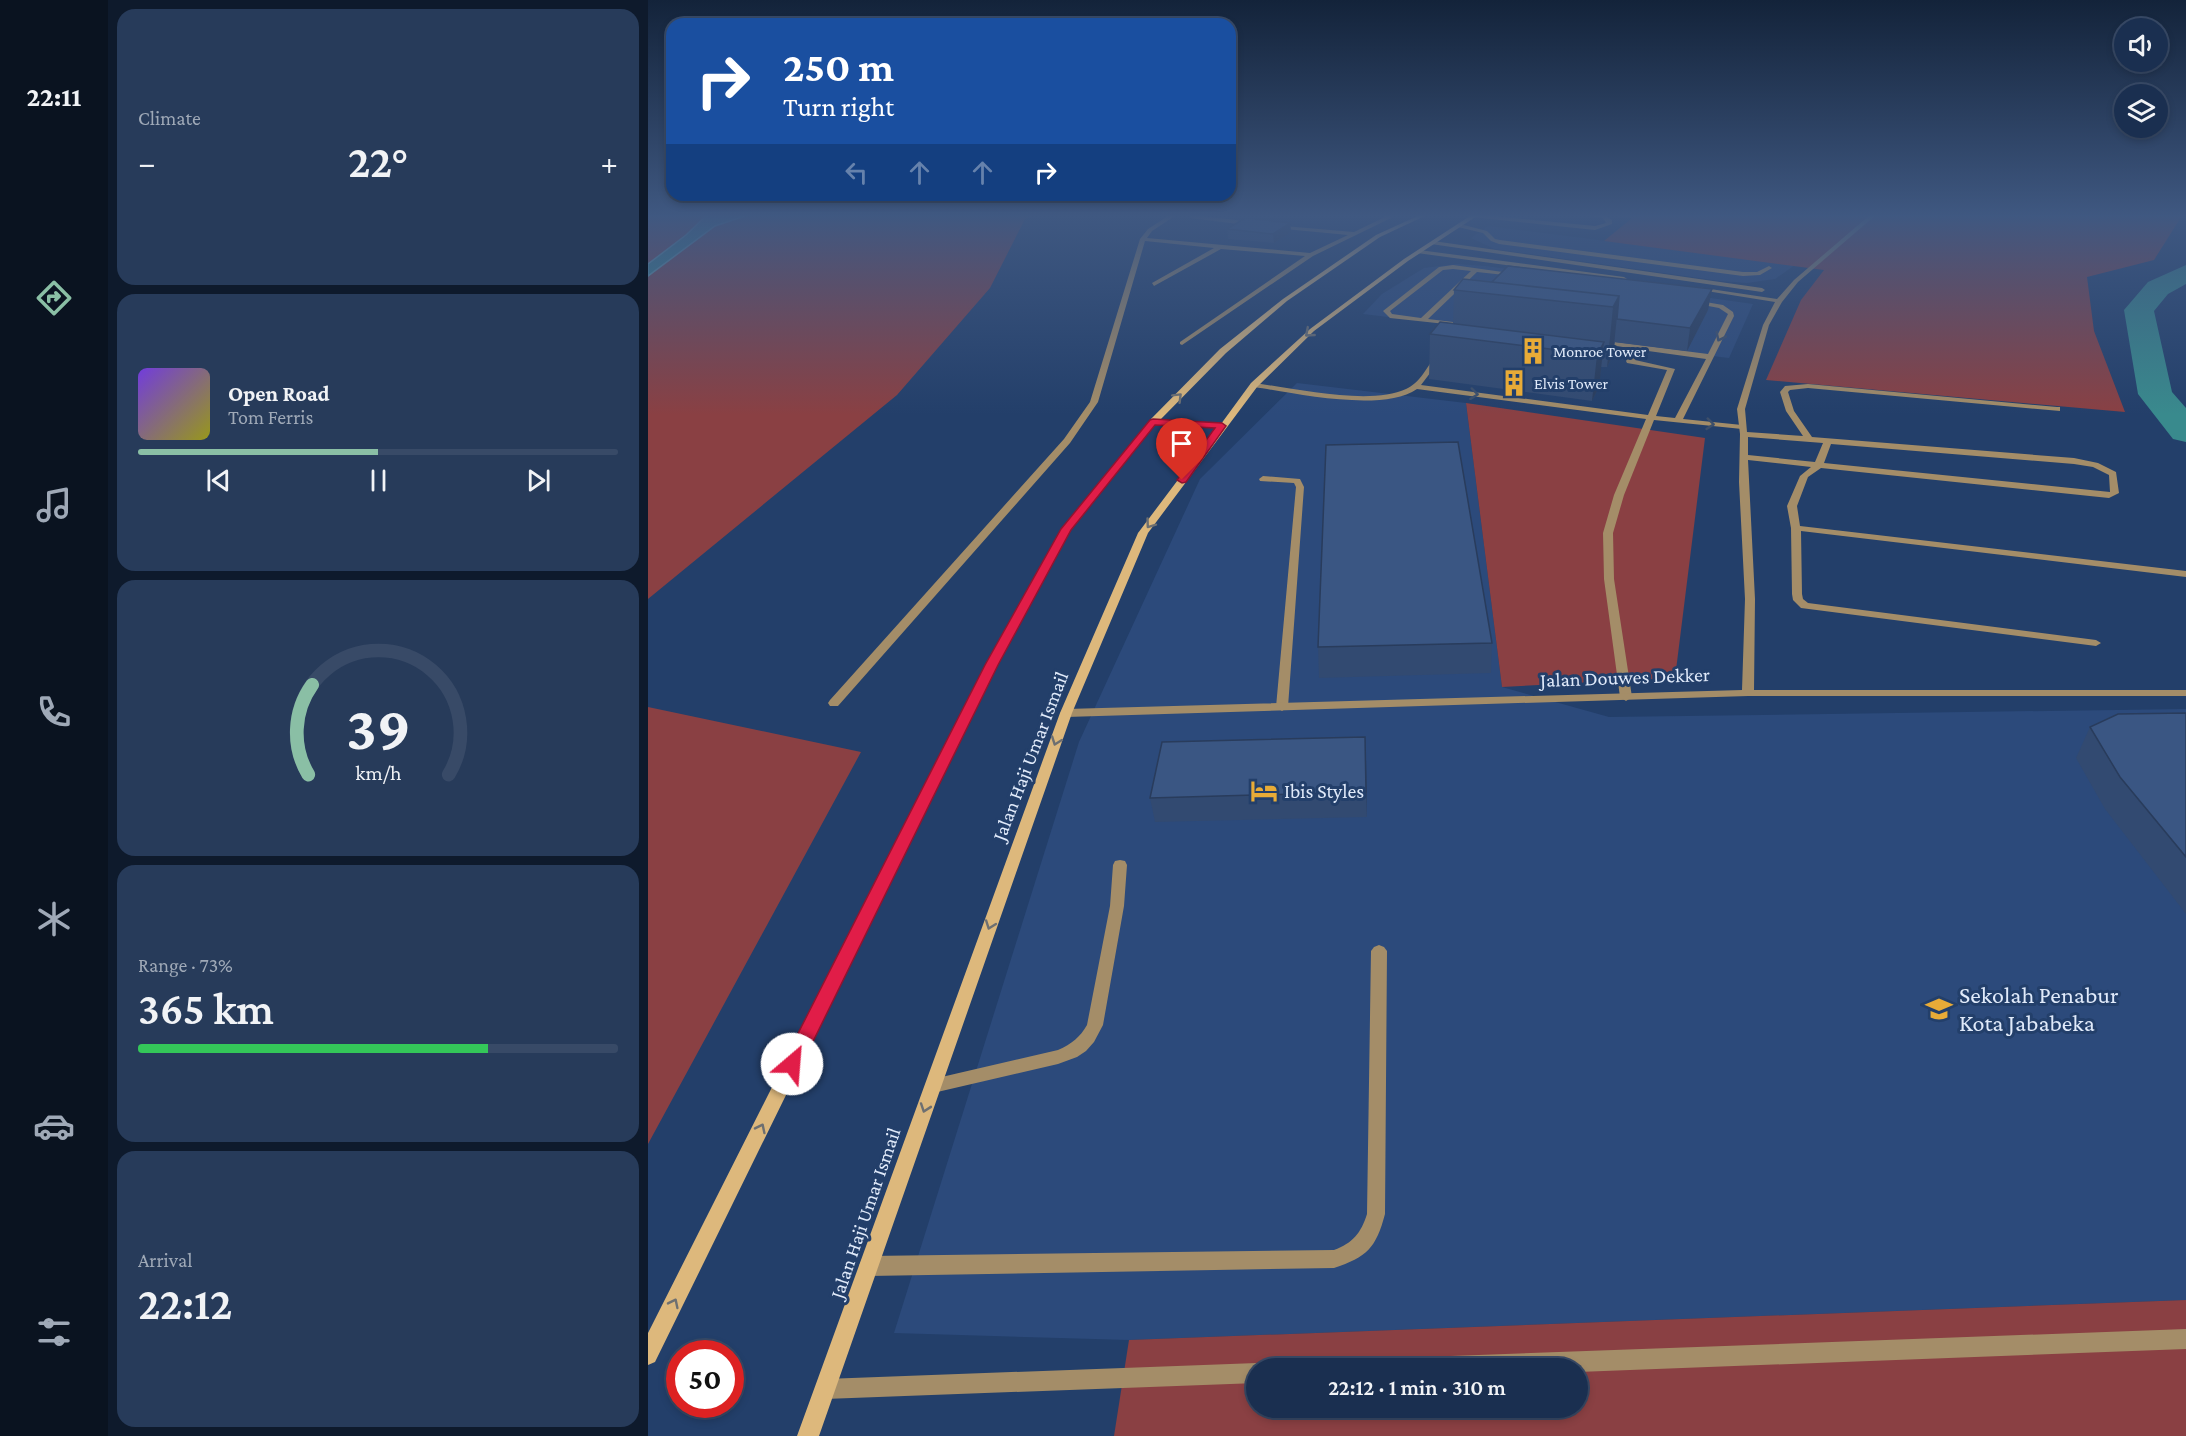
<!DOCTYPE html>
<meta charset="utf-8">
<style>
:root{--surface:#1a2f50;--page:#273b5a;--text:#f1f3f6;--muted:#9fa9b7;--line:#384a67;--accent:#8abfa5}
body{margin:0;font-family:"Crimson Pro",serif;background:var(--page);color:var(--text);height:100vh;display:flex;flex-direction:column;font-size:22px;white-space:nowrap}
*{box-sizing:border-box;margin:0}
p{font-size:20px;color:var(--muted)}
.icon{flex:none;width:33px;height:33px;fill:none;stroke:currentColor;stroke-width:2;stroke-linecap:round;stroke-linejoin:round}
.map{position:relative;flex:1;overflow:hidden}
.side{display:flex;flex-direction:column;gap:9px;padding:9px;background:#0e1a2c;width:540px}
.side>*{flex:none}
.top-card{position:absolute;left:18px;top:18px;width:570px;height:183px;border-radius:18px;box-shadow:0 3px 9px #0003,0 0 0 2px var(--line);background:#1a4fa0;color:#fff;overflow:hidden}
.controls{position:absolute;left:1466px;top:18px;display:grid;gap:12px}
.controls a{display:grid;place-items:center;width:54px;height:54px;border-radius:50%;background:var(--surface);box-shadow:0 3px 9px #0003,0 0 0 2px var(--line);font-size:30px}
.speed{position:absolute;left:18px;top:1340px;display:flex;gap:12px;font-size:30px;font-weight:700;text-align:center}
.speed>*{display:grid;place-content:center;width:78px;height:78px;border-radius:50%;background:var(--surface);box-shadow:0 3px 9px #0003,0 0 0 2px var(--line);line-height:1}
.speed .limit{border:9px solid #d22;background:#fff;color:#111}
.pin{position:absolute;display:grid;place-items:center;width:51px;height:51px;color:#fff;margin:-62px -26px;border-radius:50% 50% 50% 0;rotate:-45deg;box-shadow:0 0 6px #0007}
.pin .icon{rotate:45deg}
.me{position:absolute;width:66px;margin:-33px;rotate:27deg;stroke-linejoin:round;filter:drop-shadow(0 0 4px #0008)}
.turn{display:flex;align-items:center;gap:21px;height:126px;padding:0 18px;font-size:27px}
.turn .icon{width:78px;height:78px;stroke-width:2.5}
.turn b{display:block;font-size:42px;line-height:51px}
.lanes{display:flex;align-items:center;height:57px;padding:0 18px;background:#0003;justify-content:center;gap:30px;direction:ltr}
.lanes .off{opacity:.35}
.big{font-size:45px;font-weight:600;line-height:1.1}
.side .card{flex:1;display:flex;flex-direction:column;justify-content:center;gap:9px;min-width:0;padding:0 21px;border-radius:18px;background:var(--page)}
.side .dial{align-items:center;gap:0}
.dial svg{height:156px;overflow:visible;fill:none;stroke:var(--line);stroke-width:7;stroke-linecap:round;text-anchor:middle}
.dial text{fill:var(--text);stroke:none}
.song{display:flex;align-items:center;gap:18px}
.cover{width:72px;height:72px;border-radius:9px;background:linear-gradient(135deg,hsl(260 70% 55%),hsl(60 70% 35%))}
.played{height:6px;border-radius:3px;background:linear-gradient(90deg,var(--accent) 50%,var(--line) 50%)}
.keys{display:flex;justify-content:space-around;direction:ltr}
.heat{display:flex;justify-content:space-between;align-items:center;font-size:33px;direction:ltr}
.charge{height:9px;border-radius:4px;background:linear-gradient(90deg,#34c759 73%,var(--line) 0)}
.trip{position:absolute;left:598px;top:1358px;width:342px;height:60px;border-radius:30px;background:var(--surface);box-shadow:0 3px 9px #0003,0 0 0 2px var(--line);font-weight:600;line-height:60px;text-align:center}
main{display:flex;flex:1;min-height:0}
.tabs{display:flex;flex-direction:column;width:108px;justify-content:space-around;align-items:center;background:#0a1320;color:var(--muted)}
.tabs .icon{width:42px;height:42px}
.tabs .selected{color:var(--accent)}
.tabs b{font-size:27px;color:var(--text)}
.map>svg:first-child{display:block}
.built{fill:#2c4a7b}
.green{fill:#8a4043;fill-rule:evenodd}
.water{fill:#398a8d;stroke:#6ba7ae;stroke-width:1.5}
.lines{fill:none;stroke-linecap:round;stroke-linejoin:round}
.river{fill:#398a8d;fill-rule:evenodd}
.service{fill:#a48d68;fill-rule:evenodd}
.minor{fill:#a48d68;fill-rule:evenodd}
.secondary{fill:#ddb87c;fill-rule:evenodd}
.wall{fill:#324a71}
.shaded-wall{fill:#293c5c}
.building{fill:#3a5683;stroke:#293c5c;stroke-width:1.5}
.oneway{stroke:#6d6f71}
.oneway2{stroke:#3d4f6a}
.route{fill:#e11d48;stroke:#92132f;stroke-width:1.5}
.labels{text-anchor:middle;stroke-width:6;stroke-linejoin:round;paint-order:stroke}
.far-poi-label{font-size:16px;fill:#e0eafa;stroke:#233f6a;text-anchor:start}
.street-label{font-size:20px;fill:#e0eafa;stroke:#233f6a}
.poi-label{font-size:20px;fill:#e0eafa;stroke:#233f6a;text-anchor:start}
.near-poi-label{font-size:24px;fill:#e0eafa;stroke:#233f6a;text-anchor:start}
</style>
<main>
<nav class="tabs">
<b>22:11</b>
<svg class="icon selected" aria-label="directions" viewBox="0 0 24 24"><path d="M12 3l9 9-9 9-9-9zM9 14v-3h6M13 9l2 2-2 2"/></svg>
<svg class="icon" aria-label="music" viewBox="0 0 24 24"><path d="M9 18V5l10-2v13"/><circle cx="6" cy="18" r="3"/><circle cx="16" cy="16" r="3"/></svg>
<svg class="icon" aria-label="phone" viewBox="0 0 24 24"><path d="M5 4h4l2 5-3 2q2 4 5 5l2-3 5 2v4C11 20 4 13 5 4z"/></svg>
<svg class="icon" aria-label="climate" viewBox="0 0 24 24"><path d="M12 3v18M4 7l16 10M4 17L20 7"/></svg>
<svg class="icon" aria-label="car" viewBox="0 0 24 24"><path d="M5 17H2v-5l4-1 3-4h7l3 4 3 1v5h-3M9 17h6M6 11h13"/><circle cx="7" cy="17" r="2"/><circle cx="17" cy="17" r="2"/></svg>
<svg class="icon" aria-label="filters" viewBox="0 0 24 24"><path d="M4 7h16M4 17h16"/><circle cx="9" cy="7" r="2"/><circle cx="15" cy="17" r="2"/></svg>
</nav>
<section class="side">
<div class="card"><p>Climate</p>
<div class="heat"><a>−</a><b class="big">22°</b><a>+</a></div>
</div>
<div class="card">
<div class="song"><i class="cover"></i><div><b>Open Road</b><p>Tom Ferris</p></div></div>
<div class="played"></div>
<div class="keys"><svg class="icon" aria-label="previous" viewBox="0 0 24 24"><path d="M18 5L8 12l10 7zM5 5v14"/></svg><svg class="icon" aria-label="pause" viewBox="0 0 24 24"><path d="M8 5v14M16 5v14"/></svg><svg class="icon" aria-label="next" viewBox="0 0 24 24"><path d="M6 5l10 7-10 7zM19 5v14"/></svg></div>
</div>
<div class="card dial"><svg viewBox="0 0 100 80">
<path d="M14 69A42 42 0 1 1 86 69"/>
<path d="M14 69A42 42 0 0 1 16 23" stroke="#8abfa5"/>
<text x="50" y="56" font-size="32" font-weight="700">39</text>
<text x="50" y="72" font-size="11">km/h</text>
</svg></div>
<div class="card"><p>Range · 73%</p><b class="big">365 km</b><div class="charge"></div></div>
<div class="card"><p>Arrival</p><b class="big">22:12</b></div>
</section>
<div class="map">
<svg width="1538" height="1436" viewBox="0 0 1538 1436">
<rect width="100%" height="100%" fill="#233f6a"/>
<!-- built -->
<path class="built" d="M840,226L1147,265L1127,279L1099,283L1072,281L847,249L823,238Z
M809,264L838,266L1105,304L1081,358L715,314L734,294L776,268Z
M649,383L818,403L854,687L961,717L1538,709V1300L481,1340L246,1333L431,742L552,479Z"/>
<!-- green -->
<path class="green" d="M0,214H390L377,219L342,288L249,395L0,599Z
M953,214H1535L1506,260L1439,277L1446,331L1477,412L1118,380L1153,300L1176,270L956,241L984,218Z
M818,403L1057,438L1027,678L854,687Z
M0,707L213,752L0,1144Z
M1538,1300V1436H466L481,1340ZM609,1368H930V1407H609Z"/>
<!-- water -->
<path class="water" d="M60,214H103L67,226L0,276V264L38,235Z"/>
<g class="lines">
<!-- river -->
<path class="river" d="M1538,265V284L1520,294L1506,311L1524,392L1538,408V442L1525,439L1490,394L1476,310L1500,282Z"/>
<!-- service -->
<path class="service" d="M826,214L947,226L958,223L955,218L932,214C943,214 955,212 964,220V224L947,230L824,217Z
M812,224L839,231L847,239L852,240L1095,272H1109L1121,266L1124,268L1112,275L1095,276L851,244L843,241L835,233L810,227Z
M805,265L869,274L866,276L829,272L780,319L805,322L807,323V325L742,318L735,311L791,267ZM805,269L823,271L773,318L744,314L742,311L795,270Z
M1046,300L1075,305L1085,312L1086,316L1035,419L1094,425L1098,427L1094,429L1006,420L976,495L965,533L966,579L984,697L978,701L972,697L956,579L955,533L966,495L998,419L769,389C734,413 646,393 606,387L602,385L606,383C645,388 722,406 758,389C772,383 780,366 788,354H791L795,356L773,385L1000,415L1019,370L979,363L978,361L986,349L947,342L950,340L1060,354L1080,314L1071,308L1044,303V301ZM993,350L1058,359L1027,418L1008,416L1027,369L987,360Z
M615,476L652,479L656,487L640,707L634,711L628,707L648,487L646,483L612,481L611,479Z
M472,860L477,861L479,865L476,906L455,1025L446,1042L438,1051L429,1057L410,1064L285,1093L279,1091L277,1086L279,1081L285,1079L410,1050C424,1044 432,1037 439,1025L462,906L465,865L467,861Z
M731,945L736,947L739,951L737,1214C728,1248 719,1257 686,1268L221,1276L214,1273L211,1266L214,1259L221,1256L686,1250C705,1243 713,1233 719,1214L723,951L726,947Z"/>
<!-- minor -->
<path class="minor" d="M523,214H530L504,231L499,238L662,253L700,235L626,228L624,225L706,232L737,217L735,214H741L743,218L665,256L534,345L532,344V342L657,256L573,249L506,286L504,283L566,248L497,241L450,402L422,443L190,706H182L180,703L182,700L416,439L442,402L492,239L500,229Z
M1223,214H1229L1150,282L1134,302L1121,325L1097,409L1099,432L1155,436L1138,411L1132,392L1137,386L1160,384L1409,407H1412V411L1160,388L1142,390L1140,392L1146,411L1164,437L1426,458L1450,463L1468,472L1471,493L1461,498L1173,468L1160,477L1149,506L1152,526L1538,571V577L1153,531L1154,594L1155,599L1160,603L1448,640L1453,643L1448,646L1153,608L1145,600L1144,594L1143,528L1139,506L1152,476L1163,467L1100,460L1107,599L1106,690H1538V696H1100L418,717L412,713L418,709L1094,690L1097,599L1091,482L1092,434L1089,409L1115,325L1127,302L1046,289L1049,287L1129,299L1146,280ZM1100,437L1175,443L1167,462L1100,455ZM1183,444L1426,464L1445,467L1461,475L1462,492L1176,463Z
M544,215L606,222L609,224L606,226L542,218Z
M785,241L1114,288L1117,290L1114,292L783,244Z
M771,250L976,277L979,279L976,281L769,253Z
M1538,1329V1349L930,1372V1368H738L741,1361L748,1358Z
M609,1363L617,1368H609V1383L177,1399L170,1396L167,1389L170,1382L177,1379Z"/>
<!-- secondary -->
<path class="secondary" d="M774,214H781L732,237L639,301L578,353L512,420L573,424L603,383L662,329L756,259L825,214H832L760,261L666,331L609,387L500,533L424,713L171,1436H149L412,713L490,533L569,428L507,425L422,530L349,665L7,1362L0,1365V1333L337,665L415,527L502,420L572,349L635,299L728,235Z"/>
</g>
<!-- wall -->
<path class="wall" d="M561,214H579L576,216L561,215Z
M642,223L643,232L626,243L580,239L579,229Z
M806,290L1060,310L1039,351L967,342L965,355L959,367H953L951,387L944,401L781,379L782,334L805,323Z
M844,643L843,673L671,678L670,647Z
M1538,713V914L1457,809L1428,758L1442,727Z
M718,761L719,817L507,822L502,798Z"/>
<!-- shaded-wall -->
<path class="shaded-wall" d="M642,223L643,232L626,243L625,234Z
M1064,289L1060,310L1039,351L1042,328Z
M971,296L965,355L959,367L965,307Z
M956,342L951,387L944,401L949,355Z
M717,737L718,761L719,817L718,792Z"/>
<!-- building -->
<path class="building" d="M597,218L642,223L625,234L579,229Z
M860,266L1064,289L1042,328L969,319L971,296L844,282Z
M815,279L971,296L965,307L806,290Z
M792,322L956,342L949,355L782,334Z
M810,442L844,643L670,647L678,445Z
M1538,713V857L1472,777L1442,727L1470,714Z
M717,737L718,792L502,798L514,742Z"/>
<!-- one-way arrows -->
<defs><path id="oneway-chevron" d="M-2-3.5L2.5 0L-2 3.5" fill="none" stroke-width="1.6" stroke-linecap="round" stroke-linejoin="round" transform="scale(1.5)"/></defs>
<g class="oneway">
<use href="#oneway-chevron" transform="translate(661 333) rotate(139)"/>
<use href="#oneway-chevron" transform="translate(530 397) rotate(-45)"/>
<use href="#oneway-chevron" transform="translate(502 524) rotate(126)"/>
<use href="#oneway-chevron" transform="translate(408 741) rotate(110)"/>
<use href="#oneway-chevron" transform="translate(342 925) rotate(110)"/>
<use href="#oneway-chevron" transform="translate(277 1108) rotate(109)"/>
<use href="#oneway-chevron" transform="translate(113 1128) rotate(-64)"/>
<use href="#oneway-chevron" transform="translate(26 1303) rotate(-64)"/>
</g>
<g class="oneway2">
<use href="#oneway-chevron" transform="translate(1072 337) rotate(116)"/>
<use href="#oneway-chevron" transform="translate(826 394) rotate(7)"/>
<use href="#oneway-chevron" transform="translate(1062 424) rotate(6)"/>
</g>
<!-- sky -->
<linearGradient id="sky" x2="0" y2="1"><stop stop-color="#13233a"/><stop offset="0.52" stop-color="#3f5881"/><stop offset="1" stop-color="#3f5881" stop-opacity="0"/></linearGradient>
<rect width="1538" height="415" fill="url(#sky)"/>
<!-- route -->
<path class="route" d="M505,419L574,423L578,426L538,482L534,483L529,480L567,428L507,425L423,530L350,665L151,1070L144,1072L137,1070L135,1064L137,1059L337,665L413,529L502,420Z"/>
<!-- icons -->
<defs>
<symbol id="building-bare" viewBox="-9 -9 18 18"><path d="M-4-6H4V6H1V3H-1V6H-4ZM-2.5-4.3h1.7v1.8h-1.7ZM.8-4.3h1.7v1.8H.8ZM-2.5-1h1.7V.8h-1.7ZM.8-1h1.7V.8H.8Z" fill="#e8ab37" stroke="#233f6a" stroke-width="2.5" paint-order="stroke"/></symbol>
<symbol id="hotel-bare" viewBox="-9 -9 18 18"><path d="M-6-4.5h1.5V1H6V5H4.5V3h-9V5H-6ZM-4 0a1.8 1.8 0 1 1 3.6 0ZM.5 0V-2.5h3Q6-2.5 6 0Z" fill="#e8ab37" stroke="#233f6a" stroke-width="2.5" paint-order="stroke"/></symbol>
<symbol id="school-bare" viewBox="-9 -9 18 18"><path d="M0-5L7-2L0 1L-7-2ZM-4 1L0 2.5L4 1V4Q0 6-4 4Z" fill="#e8ab37" stroke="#233f6a" stroke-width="2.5" paint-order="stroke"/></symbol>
</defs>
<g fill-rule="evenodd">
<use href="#building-bare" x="866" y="332" width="38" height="38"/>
<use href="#building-bare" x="847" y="364" width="38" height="38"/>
<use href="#hotel-bare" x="597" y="772" width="38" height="38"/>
<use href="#school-bare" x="1272" y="990" width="38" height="38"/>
</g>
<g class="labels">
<!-- far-poi labels -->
<g class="far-poi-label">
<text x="905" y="357">Monroe Tower</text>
<text x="886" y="389">Elvis Tower</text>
</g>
<!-- street labels -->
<g class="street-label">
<text transform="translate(977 677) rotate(-2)" y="7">Jalan Douwes Dekker</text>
<text transform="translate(382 756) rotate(-69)" y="7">Jalan Haji Umar Ismail</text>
<text transform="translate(217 1213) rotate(-71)" y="7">Jalan Haji Umar Ismail</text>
</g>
<!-- poi labels -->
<g class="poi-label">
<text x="636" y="798">Ibis Styles</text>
</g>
<!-- near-poi labels -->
<g class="near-poi-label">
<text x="1311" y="1003">Sekolah Penabur<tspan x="1311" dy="28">Kota Jababeka</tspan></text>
</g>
</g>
</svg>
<div class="controls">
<a><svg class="icon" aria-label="sound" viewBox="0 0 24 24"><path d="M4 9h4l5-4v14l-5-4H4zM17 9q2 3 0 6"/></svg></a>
<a><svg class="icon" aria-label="layers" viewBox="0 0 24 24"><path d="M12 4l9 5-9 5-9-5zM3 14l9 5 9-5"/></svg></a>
</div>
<div class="speed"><div class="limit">50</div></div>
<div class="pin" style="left:534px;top:480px;background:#d93025"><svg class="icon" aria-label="arrive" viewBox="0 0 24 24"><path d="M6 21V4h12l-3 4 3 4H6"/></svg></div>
<svg class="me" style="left:144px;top:1064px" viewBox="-20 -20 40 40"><circle r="19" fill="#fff"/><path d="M0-13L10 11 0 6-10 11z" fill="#e11d48"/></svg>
<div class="trip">22:12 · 1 min · 310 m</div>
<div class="top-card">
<div class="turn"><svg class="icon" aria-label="right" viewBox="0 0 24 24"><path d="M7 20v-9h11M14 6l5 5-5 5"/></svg><div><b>250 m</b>Turn right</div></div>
<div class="lanes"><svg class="icon off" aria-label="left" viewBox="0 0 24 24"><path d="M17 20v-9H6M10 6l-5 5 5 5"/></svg><svg class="icon off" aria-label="ahead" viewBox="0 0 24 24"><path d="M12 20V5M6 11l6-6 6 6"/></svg><svg class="icon off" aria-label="ahead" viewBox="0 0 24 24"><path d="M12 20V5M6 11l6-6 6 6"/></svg><svg class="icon" aria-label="right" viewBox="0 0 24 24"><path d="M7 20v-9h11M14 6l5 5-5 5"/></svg></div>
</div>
</div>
</main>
